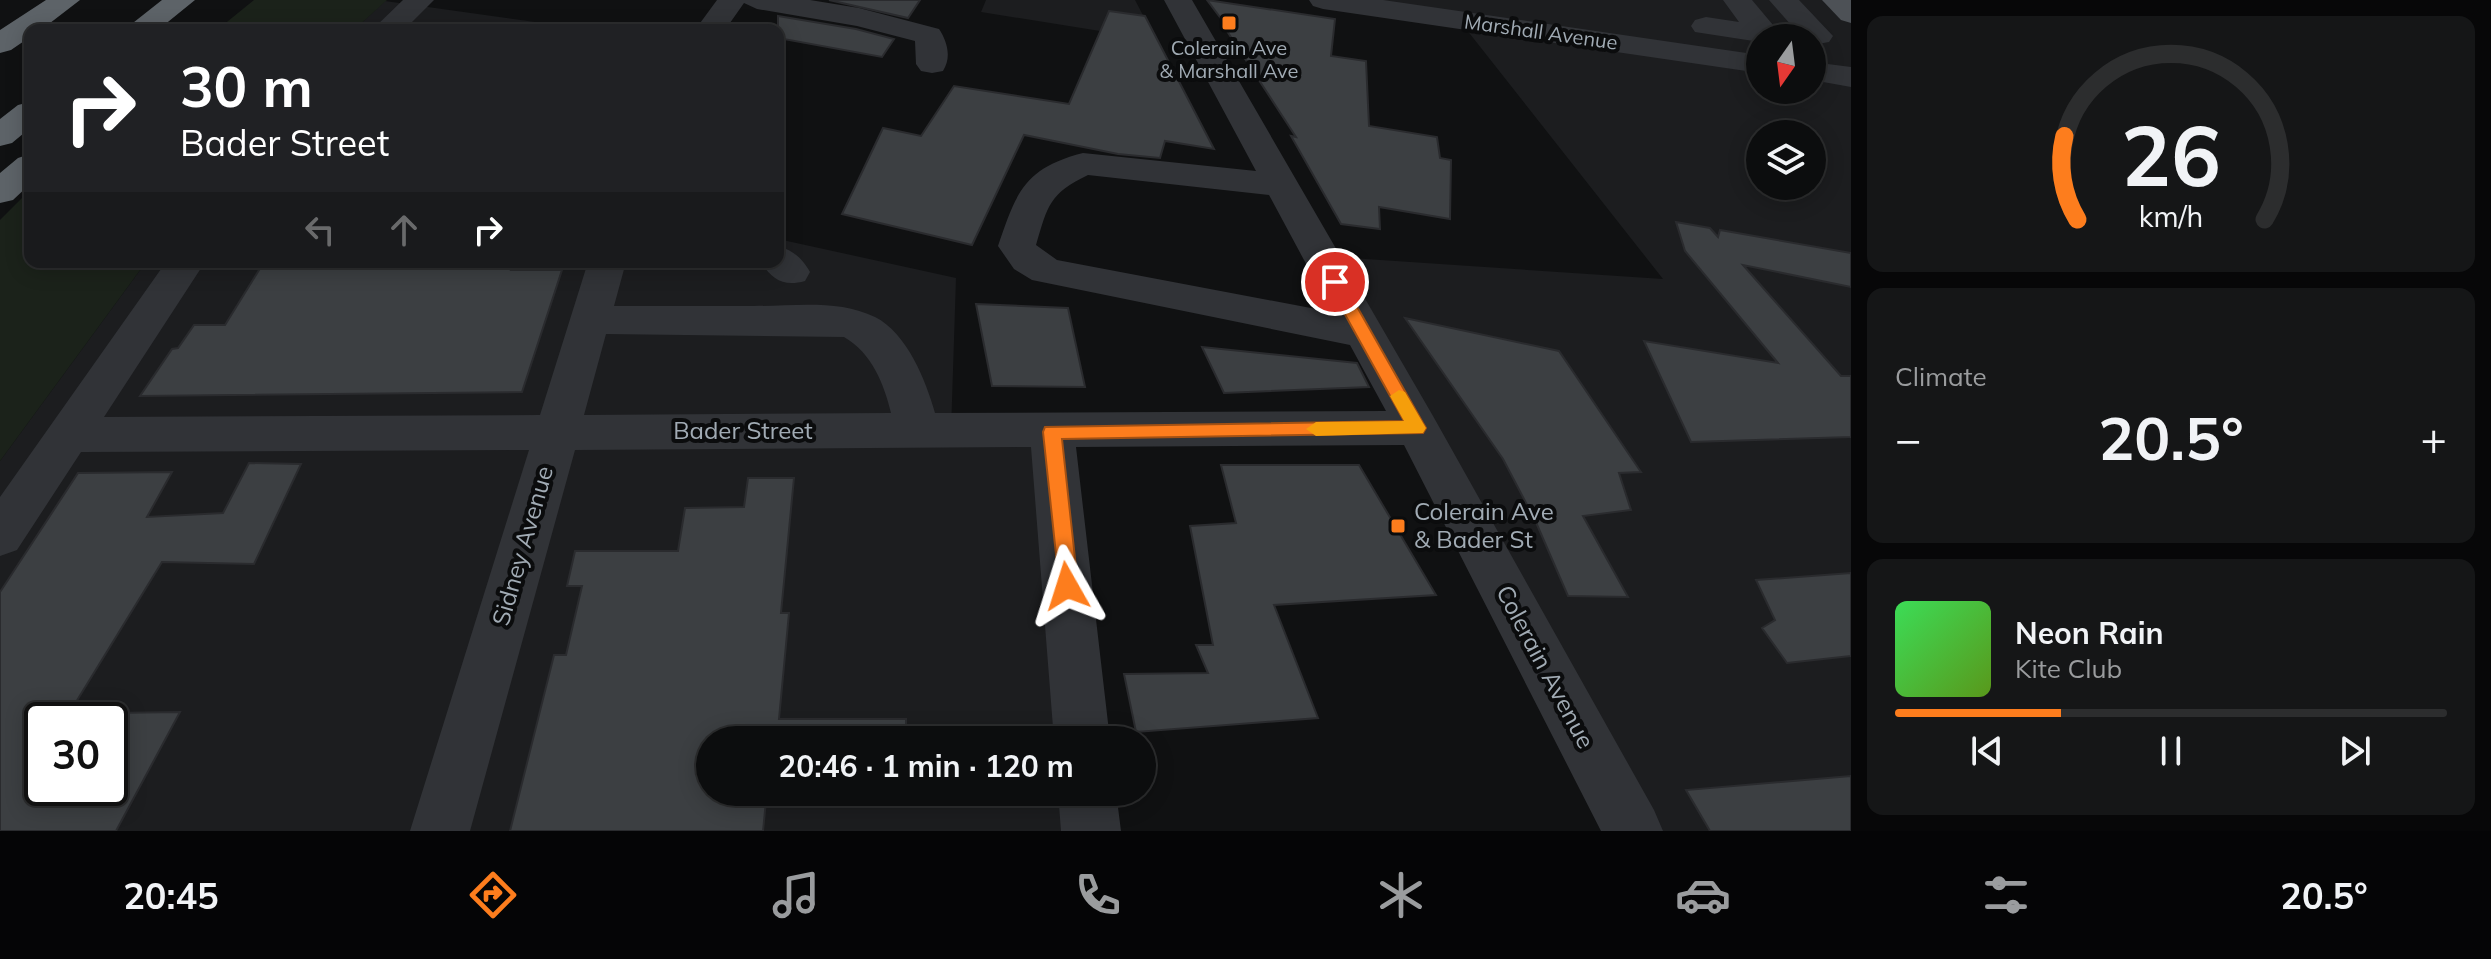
<!DOCTYPE html>
<meta charset="utf-8">
<style>
:root{--surface:#0c0d0e;--page:#151617;--text:#f1f3f6;--muted:#9a9c9e;--line:#2c2d2e;--accent:#fd7d1d}
body{margin:0;font-family:Mulish,sans-serif;background:var(--page);color:var(--text);height:100vh;display:flex;flex-direction:column;font-size:30px;white-space:nowrap}
*{box-sizing:border-box;margin:0}
p{font-size:26px;color:var(--muted)}
.icon{flex:none;width:44px;height:44px;fill:none;stroke:currentColor;stroke-width:2;stroke-linecap:round;stroke-linejoin:round}
.map{position:relative;flex:1;overflow:hidden}
.side{display:flex;flex-direction:column;gap:16px;padding:16px;background:#070708;width:640px}
.side>*{flex:none}
.hud{position:absolute;left:24px;top:24px;width:760px;height:244px;border-radius:16px;box-shadow:0 4px 20px #0003,0 0 0 2px var(--line);background:#202124;color:#fff;overflow:hidden}
.needle{width:52px;rotate:194deg}
.tools{position:absolute;left:1746px;top:24px;display:grid;gap:16px}
.tools a{display:grid;place-items:center;width:80px;height:80px;border-radius:50%;background:var(--surface);box-shadow:0 4px 20px #0003,0 0 0 2px var(--line);font-size:40px}
.speed{position:absolute;left:24px;top:702px;display:flex;gap:16px;font-size:40px;font-weight:700;text-align:center}
.speed>*{display:grid;place-content:center;width:104px;height:104px;border-radius:50%;background:var(--surface);box-shadow:0 4px 20px #0003,0 0 0 2px var(--line);line-height:1}
.speed .limit{border:4px solid #111;border-radius:12px;background:#fff;color:#111}
.pin{position:absolute;display:grid;place-items:center;width:68px;height:68px;color:#fff;margin:-34px;border:4px solid #fff;border-radius:50%;box-shadow:0 2px 8px #0007}
.me{position:absolute;width:88px;margin:-44px;rotate:354deg;stroke-linejoin:round;filter:drop-shadow(0 0 6px #0008)}
.turn{display:flex;align-items:center;gap:28px;height:168px;padding:0 24px;font-size:36px}
.turn .icon{width:104px;height:104px;stroke-width:2.5}
.turn b{display:block;font-size:56px;line-height:68px}
.lanes{display:flex;align-items:center;height:76px;padding:0 24px;background:#0003;justify-content:center;gap:40px;direction:ltr}
.lanes .off{opacity:.35}
.big{font-size:60px;font-weight:700;line-height:1.1}
.side .widget{flex:1;display:flex;flex-direction:column;justify-content:center;gap:12px;min-width:0;padding:0 28px;border-radius:16px;background:var(--page)}
.side .dial{align-items:center;gap:0}
.dial svg{height:208px;overflow:visible;fill:none;stroke:var(--line);stroke-width:7;stroke-linecap:round;text-anchor:middle}
.dial text{fill:var(--text);stroke:none}
.song{display:flex;align-items:center;gap:24px}
.cover{width:96px;height:96px;border-radius:12px;background:linear-gradient(135deg,hsl(130 70% 55%),hsl(90 70% 35%))}
.played{height:8px;border-radius:4px;background:linear-gradient(90deg,var(--accent) 30%,var(--line) 30%)}
.keys{display:flex;justify-content:space-around;direction:ltr}
.heat{display:flex;justify-content:space-between;align-items:center;font-size:44px;direction:ltr}
.trip{position:absolute;left:696px;top:726px;width:460px;height:80px;border-radius:40px;background:var(--surface);box-shadow:0 4px 20px #0003,0 0 0 2px var(--line);font-weight:700;line-height:80px;text-align:center}
.menu{display:flex;height:128px;justify-content:space-around;align-items:center;background:#050506;color:var(--muted)}
.menu .icon{width:56px;height:56px}
.menu .on{color:var(--accent)}
.menu b{font-size:36px;color:var(--text)}
main{display:flex;flex:1;min-height:0}
.map>svg:first-child{display:block}
.built{fill:#1c1d1f;fill-rule:evenodd}
.green{fill:#1b221a}
.building{fill:#3c3f42;stroke:#2a2b2e;stroke-width:2}
.lines{fill:none;stroke-linecap:round;stroke-linejoin:round}
.minor{fill:#313337;fill-rule:evenodd}
.major{fill:#4d5156;fill-rule:evenodd}
.highway{fill:#5d6368;fill-rule:evenodd}
.route{fill:#fd7d1d;stroke:#a45113;stroke-width:2}
.slow{fill:#f59e0b}
.poi-dot{fill:#fd7d1d;stroke:#0b0c0d;stroke-width:3}
.labels{text-anchor:middle;stroke-width:8;stroke-linejoin:round;paint-order:stroke}
.far-street-label{font-size:20px;fill:#a1abb4;stroke:#0b0c0d}
.far-poi-label{font-size:20px;fill:#a1abb4;stroke:#0b0c0d}
.street-label{font-size:24px;fill:#a1abb4;stroke:#0b0c0d}
.poi-label{font-size:24px;fill:#a1abb4;stroke:#0b0c0d;text-anchor:start}
</style>
<main>
<div class="map">
<svg width="1851" height="831" viewBox="0 0 1851 831">
<rect width="100%" height="100%" fill="#101112"/>
<!-- built -->
<path class="built" d="M986,0H1135L1156,40L981,12Z
M1323,0H1851V831H1633L1321,256L1663,279L1459,20ZM1760,38H1812V90H1760ZM1760,134H1812V186H1760Z
M385,1L593,30H354Z
M778,239L956,278L951,432H1052L1082,740H710V792H1087L1091,831H0V461L146,262H778ZM42,720H110V788H42Z"/>
<!-- green -->
<path class="green" d="M254,0H387L354,30H217Z
M30,190V262H146L0,461V220Z"/>
<!-- building -->
<path class="building" d="M829,0H920L908,18Z
M1207,0L1335,19L1331,56L1366,61L1369,126L1437,137L1440,158L1451,160L1450,219L1379,207L1380,229L1341,224L1291,136L1296,137L1225,28H1228Z
M1109,11L1145,16L1214,149L1165,141L1160,158L1118,154L1024,135L972,245L842,214L883,128L921,136L954,86L1069,104Z
M778,16L856,29L894,39L882,57L778,38Z
M1676,222L1710,228L1718,237L1720,230L1851,253V287L1743,265L1841,376H1851V437L1691,442L1644,341L1778,363L1685,251Z
M264,262H514L511,270H562L522,392L140,396L172,349L178,348L194,325H225Z
M976,304L1068,308L1085,387L992,386Z
M1405,318L1559,351L1641,472L1619,473L1631,510L1583,516L1628,597L1568,596L1535,520L1503,459Z
M1202,347L1357,363L1369,387L1224,393Z
M249,463L301,464L254,564L162,562L65,720H42V788H110V713L180,712L116,831H0V592L78,473L172,472L147,517L223,513Z
M1221,465H1359L1436,595L1274,605L1318,718L1136,732L1124,674L1208,673L1196,645H1213L1190,526L1236,523Z
M748,478H794L781,613H789L779,719H906V740H710V792H906V801H766L763,831H510L554,655H566L582,586H567L575,551H678L685,508L744,507Z
M1851,573V656L1787,663L1762,628L1775,620L1756,580Z
M1851,776V831H1710L1686,790Z"/>
<g class="lines">
<!-- minor -->
<path class="minor" d="M403,0H434L404,30H372Z
M717,0H810L859,8L939,29C947,41 952,57 943,71L932,73L921,71L916,64L915,41L857,26L757,9L744,3L725,30H695Z
M1164,0H1192L1433,416L1654,810L1663,831H1601L1404,445L1076,447L1110,740H1054L1031,447L575,450L470,831H410L529,450L81,452L17,550L0,556V497L166,262H205L104,417L540,415L588,262H626L614,306C661,306 708,306 754,306C793,306 839,299 875,317C907,333 926,381 935,413L1386,411L1350,345L1032,280L1014,269L998,246C1016,193 1024,168 1083,153L1256,171ZM1088,175L1269,195L1332,312L1057,260L1036,245C1048,205 1049,194 1088,175ZM606,334L844,337C872,353 884,384 891,413L584,415Z
M1309,0H1383L1760,55V73L1323,9L1313,6Z
M1723,0H1752L1773,25L1792,26L1769,0H1799L1833,36L1829,42L1812,45V38H1760V42L1695,32L1691,26L1695,20L1706,17L1739,22Z
M1812,62L1851,67V87L1812,80Z
M778,246C794,251 802,258 810,272L805,281C784,287 772,280 761,262H778Z
M1058,792H1116L1121,831H1061Z"/>
<!-- major -->
<path class="major" d="M1822,0H1851V23L1841,20Z"/>
<!-- highway -->
<path class="highway" d="M46,0H80L41,30H30V37L11,50L0,53V30Z
M162,0H195L158,30H124Z
M30,102V128L12,143L0,146V119L18,105Z
M30,154V184L13,200L0,203V173L18,158Z"/>
</g>
<!-- route -->
<path class="route" d="M1335,276L1343,282L1423,423L1426,428L1423,433L1062,439L1078,586L1075,592L1067,595L1060,592L1043,432L1045,427L1404,421L1327,282Z"/>
<!-- slow -->
<path class="slow" d="M1399,390L1405,392L1423,423L1426,428L1423,433L1316,436L1306,429L1316,422L1404,421L1390,396Z"/>
<!-- markers -->
<g class="poi-dot">
<rect x="1221" y="15" width="16" height="16" rx="4"/>
<rect x="1390" y="518" width="16" height="16" rx="4"/>
</g>
<g class="labels">
<!-- far-street labels -->
<g class="far-street-label">
<text transform="translate(1541 32) rotate(8)" y="7">Marshall Avenue</text>
</g>
<!-- far-poi labels -->
<g class="far-poi-label">
<text x="1229" y="55">Colerain Ave<tspan x="1229" dy="23">&amp; Marshall Ave</tspan></text>
</g>
<!-- street labels -->
<g class="street-label">
<text x="743" y="439">Bader Street</text>
<text transform="translate(523 546) rotate(-74)" y="8">Sidney Avenue</text>
<text transform="translate(1545 667) rotate(62)" y="8">Colerain Avenue</text>
</g>
<!-- poi labels -->
<g class="poi-label">
<text x="1414" y="520">Colerain Ave<tspan x="1414" dy="28">&amp; Bader St</tspan></text>
</g>
</g>
</svg>
<div class="tools">
<a><svg class="needle" viewBox="-14 -14 28 28"><path d="M0-13l5 13h-10z" fill="#e53935"/><path d="M0 13l5-13h-10z" fill="#9a9c9e"/></svg></a>
<a><svg class="icon" aria-label="layers" viewBox="0 0 24 24"><path d="M12 4l9 5-9 5-9-5zM3 14l9 5 9-5"/></svg></a>
</div>
<div class="speed"><div class="limit">30</div></div>
<div class="pin" style="left:1335px;top:282px;background:#d93025"><svg class="icon" aria-label="arrive" viewBox="0 0 24 24"><path d="M6 21V4h12l-3 4 3 4H6"/></svg></div>
<svg class="me" style="left:1067px;top:586px" viewBox="-20 -20 40 40"><path d="M0-17L14 15 0 8-14 15z" fill="#fd7d1d" stroke="#fff" stroke-width="4"/></svg>
<div class="trip">20:46 · 1 min · 120 m</div>
<div class="hud">
<div class="turn"><svg class="icon" aria-label="right" viewBox="0 0 24 24"><path d="M7 20v-9h11M14 6l5 5-5 5"/></svg><div><b>30 m</b>Bader Street</div></div>
<div class="lanes"><svg class="icon off" aria-label="left" viewBox="0 0 24 24"><path d="M17 20v-9H6M10 6l-5 5 5 5"/></svg><svg class="icon off" aria-label="ahead" viewBox="0 0 24 24"><path d="M12 20V5M6 11l6-6 6 6"/></svg><svg class="icon" aria-label="right" viewBox="0 0 24 24"><path d="M7 20v-9h11M14 6l5 5-5 5"/></svg></div>
</div>
</div>
<section class="side">
<div class="widget dial"><svg viewBox="0 0 100 80">
<path d="M14 69A42 42 0 1 1 86 69"/>
<path d="M14 69A42 42 0 0 1 9 37" stroke="#fd7d1d"/>
<text x="50" y="56" font-size="32" font-weight="700">26</text>
<text x="50" y="72" font-size="11">km/h</text>
</svg></div>
<div class="widget"><p>Climate</p>
<div class="heat"><a>−</a><b class="big">20.5°</b><a>+</a></div>
</div>
<div class="widget">
<div class="song"><i class="cover"></i><div><b>Neon Rain</b><p>Kite Club</p></div></div>
<div class="played"></div>
<div class="keys"><svg class="icon" aria-label="previous" viewBox="0 0 24 24"><path d="M18 5L8 12l10 7zM5 5v14"/></svg><svg class="icon" aria-label="pause" viewBox="0 0 24 24"><path d="M8 5v14M16 5v14"/></svg><svg class="icon" aria-label="next" viewBox="0 0 24 24"><path d="M6 5l10 7-10 7zM19 5v14"/></svg></div>
</div>
</section>
</main>
<nav class="menu">
<b>20:45</b>
<svg class="icon on" aria-label="directions" viewBox="0 0 24 24"><path d="M12 3l9 9-9 9-9-9zM9 14v-3h6M13 9l2 2-2 2"/></svg>
<svg class="icon" aria-label="music" viewBox="0 0 24 24"><path d="M9 18V5l10-2v13"/><circle cx="6" cy="18" r="3"/><circle cx="16" cy="16" r="3"/></svg>
<svg class="icon" aria-label="phone" viewBox="0 0 24 24"><path d="M5 4h4l2 5-3 2q2 4 5 5l2-3 5 2v4C11 20 4 13 5 4z"/></svg>
<svg class="icon" aria-label="climate" viewBox="0 0 24 24"><path d="M12 3v18M4 7l16 10M4 17L20 7"/></svg>
<svg class="icon" aria-label="car" viewBox="0 0 24 24"><path d="M5 17H2v-5l4-1 3-4h7l3 4 3 1v5h-3M9 17h6M6 11h13"/><circle cx="7" cy="17" r="2"/><circle cx="17" cy="17" r="2"/></svg>
<svg class="icon" aria-label="filters" viewBox="0 0 24 24"><path d="M4 7h16M4 17h16"/><circle cx="9" cy="7" r="2"/><circle cx="15" cy="17" r="2"/></svg>
<b>20.5°</b>
</nav>
